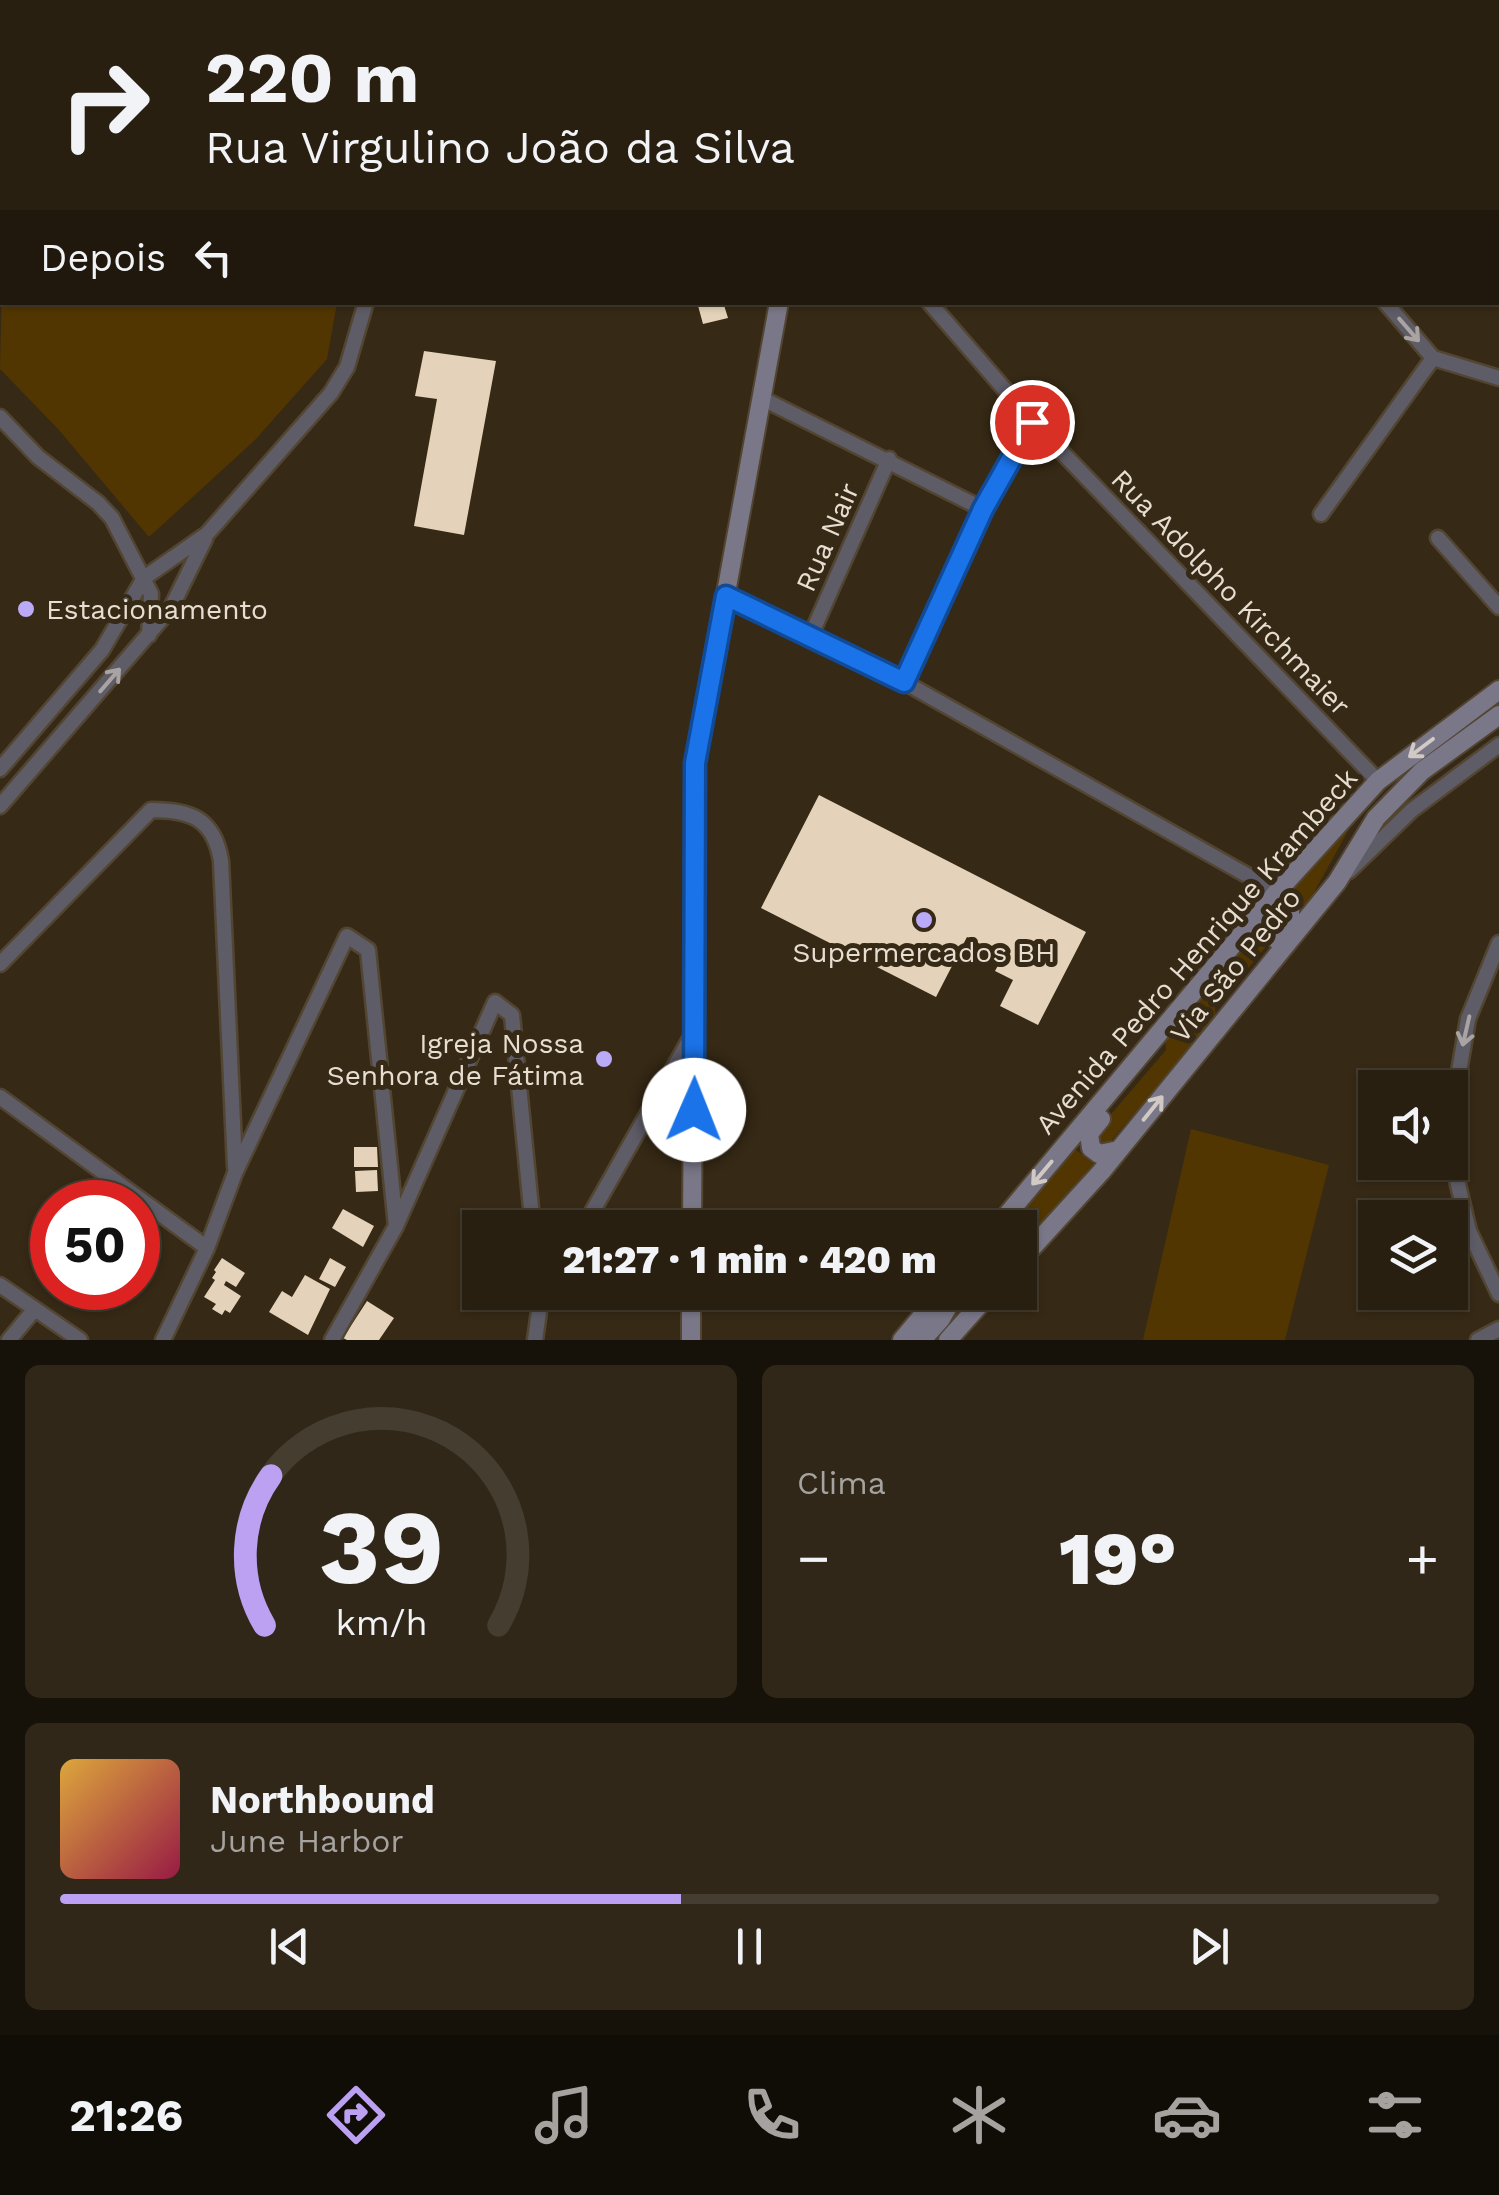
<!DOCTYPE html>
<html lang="pt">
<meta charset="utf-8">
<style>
:root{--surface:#281f10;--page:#302719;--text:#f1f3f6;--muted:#a5a29f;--line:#443d30;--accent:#bca0f2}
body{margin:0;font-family:"Work Sans",sans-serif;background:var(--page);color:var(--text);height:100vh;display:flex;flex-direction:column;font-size:38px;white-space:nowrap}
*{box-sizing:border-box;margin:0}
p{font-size:32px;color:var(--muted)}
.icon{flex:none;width:55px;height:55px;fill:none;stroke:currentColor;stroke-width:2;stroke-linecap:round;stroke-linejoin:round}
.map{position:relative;height:1340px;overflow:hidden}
.details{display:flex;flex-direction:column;gap:25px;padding:25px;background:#161109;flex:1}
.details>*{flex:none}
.top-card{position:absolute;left:0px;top:0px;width:1500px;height:305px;box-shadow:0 2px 8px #0004,0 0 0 2px var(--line);background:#281f10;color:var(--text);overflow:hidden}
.controls{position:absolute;left:1358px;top:1070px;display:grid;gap:20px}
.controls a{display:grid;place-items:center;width:110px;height:110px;border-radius:0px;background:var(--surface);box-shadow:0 2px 8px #0004,0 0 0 2px var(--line);font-size:50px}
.speed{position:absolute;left:30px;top:1180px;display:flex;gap:20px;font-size:50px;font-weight:700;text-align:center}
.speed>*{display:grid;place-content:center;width:130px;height:130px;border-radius:50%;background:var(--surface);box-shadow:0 2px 8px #0004,0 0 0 2px var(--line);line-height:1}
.speed .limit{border:15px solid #d22;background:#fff;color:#111}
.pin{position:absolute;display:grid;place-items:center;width:85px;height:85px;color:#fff;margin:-42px;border:5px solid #fff;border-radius:50%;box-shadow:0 2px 10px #0007}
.me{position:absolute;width:110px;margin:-55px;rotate:1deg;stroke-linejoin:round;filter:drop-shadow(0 0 8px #0008)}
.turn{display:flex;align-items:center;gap:35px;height:210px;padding:0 40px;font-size:45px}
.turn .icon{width:130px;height:130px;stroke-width:2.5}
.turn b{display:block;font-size:70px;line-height:85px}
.then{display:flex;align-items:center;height:95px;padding:0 40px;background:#0003;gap:20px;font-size:38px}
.big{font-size:75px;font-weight:800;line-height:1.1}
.details .card{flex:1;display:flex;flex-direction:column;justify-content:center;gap:15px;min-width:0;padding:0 35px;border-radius:15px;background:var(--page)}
.details .dial{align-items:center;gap:0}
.dial svg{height:260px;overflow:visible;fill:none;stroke:var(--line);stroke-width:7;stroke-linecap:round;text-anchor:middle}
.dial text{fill:var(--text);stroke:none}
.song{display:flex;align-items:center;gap:30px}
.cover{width:120px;height:120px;border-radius:15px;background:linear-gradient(135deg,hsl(40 70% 55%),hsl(340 70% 35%))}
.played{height:10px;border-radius:5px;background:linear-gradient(90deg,var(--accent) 45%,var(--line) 45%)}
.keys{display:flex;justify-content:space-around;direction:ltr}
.heat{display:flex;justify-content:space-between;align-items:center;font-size:55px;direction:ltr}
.details .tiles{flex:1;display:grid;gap:25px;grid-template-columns:1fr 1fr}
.card:last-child{grid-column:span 2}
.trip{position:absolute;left:462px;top:1210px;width:575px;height:100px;border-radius:0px;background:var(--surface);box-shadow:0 2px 8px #0004,0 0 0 2px var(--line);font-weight:800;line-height:100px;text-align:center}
.menu{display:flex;height:160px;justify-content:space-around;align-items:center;background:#100c06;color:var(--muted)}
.menu .icon{width:70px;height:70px}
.menu .on{color:var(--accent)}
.menu b{font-size:45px;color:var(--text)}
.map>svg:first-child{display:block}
.green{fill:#523601}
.building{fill:#e4d3ba}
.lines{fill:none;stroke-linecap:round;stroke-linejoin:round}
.street-casing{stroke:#524633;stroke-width:19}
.secondary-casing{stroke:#524633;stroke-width:22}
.street{stroke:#5e5c67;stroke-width:14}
.secondary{stroke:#7a7788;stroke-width:18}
.oneway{stroke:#a9a4a2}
.oneway2{stroke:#d1c9c3}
.route-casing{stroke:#114b97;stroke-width:25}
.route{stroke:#1a73e8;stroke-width:18}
.poi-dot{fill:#baaaf7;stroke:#362915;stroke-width:4}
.labels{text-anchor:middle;stroke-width:10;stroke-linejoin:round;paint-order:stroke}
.street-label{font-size:28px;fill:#e7ded2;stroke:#362915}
.poi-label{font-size:28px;fill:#e7ded2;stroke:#362915;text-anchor:start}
</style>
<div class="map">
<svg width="1499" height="1340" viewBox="0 0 1499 1340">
<rect width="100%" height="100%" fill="#362915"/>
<!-- green -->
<path class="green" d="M2,282V302L337,303L327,359L255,440L149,537L59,430L0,369Z
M1359,811L1306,907L1287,891Z
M1273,914H1282L1284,925L1215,1008L1216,1018L1198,1038L1177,1021Z
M1172,1027L1194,1044L1110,1142L1100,1143L1094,1134L1166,1050L1165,1036Z
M1191,1129L1329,1165L1285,1340H1143Z
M1074,1148L1093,1164L1020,1247V1228H1006Z"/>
<!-- building -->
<path class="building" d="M697,302H723L728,318L703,324Z
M424,351L496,361L464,535L414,526L437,399L415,396Z
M819,795L1086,932L1038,1025L1000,1006L1013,980L995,971L1003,956L967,937L936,997L761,908Z
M354,1147H377L378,1167H354Z
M377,1170L378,1191L356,1192L355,1171Z
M343,1209L374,1226L363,1247L332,1228Z
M222,1258L245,1273L236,1287L226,1281L224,1285L241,1296L230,1313L225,1310L222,1315L212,1309L216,1304L204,1297L215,1280L212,1278L216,1272L214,1270Z
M330,1258L346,1267L335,1287L319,1279Z
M305,1275L330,1289L308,1335L269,1312L282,1291L292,1297Z
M367,1301L394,1318L379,1340H347L343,1338Z"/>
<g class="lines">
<defs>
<path id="street" d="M1289,2L1290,0
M1498,3L1499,2
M929,302L1033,422L1378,781
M1385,302L1433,358L1499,378
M761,398L983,509
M0,417L38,457L98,503L112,518L151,594L149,635
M1321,514L1433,358
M1438,538L1499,607
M726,596L904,682L1277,892
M811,635L889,459
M904,682L983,509L1033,422
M0,769L102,650L144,578L207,534L331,393L347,367L366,302
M0,806L171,608L205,539
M1349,871L1412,810L1499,745
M0,964L151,810C190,810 214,818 221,861L235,1167
M0,1097L207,1248
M1450,1124L1468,1019L1499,943
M1450,1151L1469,1231L1499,1294
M583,1228L694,1032
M0,1285L80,1340
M9,1340L34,1310
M163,1340L207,1248L235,1173L347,936L368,950L396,1226
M332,1340L396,1226L495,1002L512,1015L533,1228
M535,1340L540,1304L547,1292
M1478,1340L1499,1329"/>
<path id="secondary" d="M112,0L114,2
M868,0L869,2
M892,0L893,2
M1090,0L1094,2
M575,2L580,0
M909,2L912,0
M1498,20L1499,19
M1277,892C1296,910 1293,920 1277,940
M1101,1119L1089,1134L1091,1148L1099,1154L1119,1150
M692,1228L695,763L779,302
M996,1228L1277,892L1378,781L1499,690
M1020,1261L1101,1172L1337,882L1376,818L1422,771L1499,715
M691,1340V1292
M902,1340L942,1292
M922,1340L941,1319L956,1292
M948,1340L991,1292"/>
</defs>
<!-- street casing -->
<use href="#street" class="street-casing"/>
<!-- secondary casing -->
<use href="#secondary" class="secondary-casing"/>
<!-- street -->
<use href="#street" class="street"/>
<!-- secondary -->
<use href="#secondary" class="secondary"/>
</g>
<!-- one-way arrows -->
<defs><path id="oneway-shaft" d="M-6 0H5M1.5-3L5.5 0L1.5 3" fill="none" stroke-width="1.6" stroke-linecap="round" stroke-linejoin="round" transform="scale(2.5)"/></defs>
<g class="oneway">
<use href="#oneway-shaft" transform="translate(1409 330) rotate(49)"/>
<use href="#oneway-shaft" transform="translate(110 680) rotate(-49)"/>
<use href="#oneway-shaft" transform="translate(1466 1031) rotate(103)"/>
</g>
<g class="oneway2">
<use href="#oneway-shaft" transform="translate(1421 748) rotate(143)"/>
<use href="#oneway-shaft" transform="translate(1153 1108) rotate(-51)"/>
<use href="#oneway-shaft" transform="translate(1042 1173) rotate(130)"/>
</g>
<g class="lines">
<defs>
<path id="route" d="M694,1110L695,763L726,596L904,682L983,509L1032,422"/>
</defs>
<!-- route casing -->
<use href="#route" class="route-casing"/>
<!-- route -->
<use href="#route" class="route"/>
</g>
<!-- markers -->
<g class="poi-dot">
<circle cx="26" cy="609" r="10"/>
<circle cx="924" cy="920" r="10"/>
<circle cx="604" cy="1059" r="10"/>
</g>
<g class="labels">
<!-- street labels -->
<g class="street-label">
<text transform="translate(827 537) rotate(-66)" y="10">Rua Nair</text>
<text transform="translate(1231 592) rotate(46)" y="10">Rua Adolpho Kirchmaier</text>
<text transform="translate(1196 951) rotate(-49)" y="10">Avenida Pedro Henrique Krambeck</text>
<text transform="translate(1235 965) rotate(-51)" y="10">Via São Pedro</text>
</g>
<!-- poi labels -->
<g class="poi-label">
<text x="46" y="619">Estacionamento</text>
<text x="924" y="962" text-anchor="middle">Supermercados BH</text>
<text x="584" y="1053" text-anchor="end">Igreja Nossa<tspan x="584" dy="32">Senhora de Fátima</tspan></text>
</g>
</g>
</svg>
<div class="controls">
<a><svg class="icon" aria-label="sound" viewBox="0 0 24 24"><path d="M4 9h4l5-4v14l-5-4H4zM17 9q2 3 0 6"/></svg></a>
<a><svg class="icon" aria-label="layers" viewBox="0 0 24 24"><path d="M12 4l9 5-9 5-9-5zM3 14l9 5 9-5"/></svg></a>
</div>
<div class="speed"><div class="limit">50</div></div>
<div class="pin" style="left:1032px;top:422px;background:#d93025"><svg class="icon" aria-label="arrive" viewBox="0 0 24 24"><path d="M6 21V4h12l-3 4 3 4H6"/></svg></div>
<svg class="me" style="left:694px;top:1110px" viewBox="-20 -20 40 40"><circle r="19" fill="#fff"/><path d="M0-13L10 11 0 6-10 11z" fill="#1a73e8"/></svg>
<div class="trip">21:27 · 1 min · 420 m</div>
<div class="top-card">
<div class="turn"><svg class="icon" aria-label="right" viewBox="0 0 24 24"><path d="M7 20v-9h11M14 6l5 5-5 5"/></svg><div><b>220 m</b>Rua Virgulino João da Silva</div></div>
<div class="then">Depois<svg class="icon" aria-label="left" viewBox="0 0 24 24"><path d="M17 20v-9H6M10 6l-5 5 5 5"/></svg></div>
</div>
</div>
<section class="details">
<div class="tiles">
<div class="card dial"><svg viewBox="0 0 100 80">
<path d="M14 69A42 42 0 1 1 86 69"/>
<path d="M14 69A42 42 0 0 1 16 23" stroke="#bca0f2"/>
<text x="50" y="56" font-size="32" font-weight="700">39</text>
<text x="50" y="72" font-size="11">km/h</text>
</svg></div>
<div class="card"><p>Clima</p>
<div class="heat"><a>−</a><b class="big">19°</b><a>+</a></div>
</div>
<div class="card">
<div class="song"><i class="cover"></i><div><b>Northbound</b><p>June Harbor</p></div></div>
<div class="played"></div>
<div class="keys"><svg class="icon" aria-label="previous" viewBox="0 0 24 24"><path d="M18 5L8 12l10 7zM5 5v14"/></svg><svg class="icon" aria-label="pause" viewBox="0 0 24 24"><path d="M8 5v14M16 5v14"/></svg><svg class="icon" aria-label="next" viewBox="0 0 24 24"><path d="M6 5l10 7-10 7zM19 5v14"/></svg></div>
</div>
</div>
</section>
<nav class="menu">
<b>21:26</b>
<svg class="icon on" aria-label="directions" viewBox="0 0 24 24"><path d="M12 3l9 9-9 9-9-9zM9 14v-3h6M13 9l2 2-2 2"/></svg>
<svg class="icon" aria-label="music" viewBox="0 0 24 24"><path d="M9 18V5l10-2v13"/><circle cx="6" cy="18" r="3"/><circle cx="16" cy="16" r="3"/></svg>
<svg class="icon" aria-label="phone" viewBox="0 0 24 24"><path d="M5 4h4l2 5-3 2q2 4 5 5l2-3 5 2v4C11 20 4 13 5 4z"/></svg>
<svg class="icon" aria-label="climate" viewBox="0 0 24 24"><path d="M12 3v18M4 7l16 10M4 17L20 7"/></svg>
<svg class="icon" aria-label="car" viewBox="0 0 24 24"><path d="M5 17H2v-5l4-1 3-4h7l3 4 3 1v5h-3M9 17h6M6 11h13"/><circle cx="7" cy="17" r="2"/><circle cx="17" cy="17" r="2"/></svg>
<svg class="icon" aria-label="filters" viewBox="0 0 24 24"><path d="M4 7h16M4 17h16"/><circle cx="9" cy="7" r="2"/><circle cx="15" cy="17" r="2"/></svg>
</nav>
